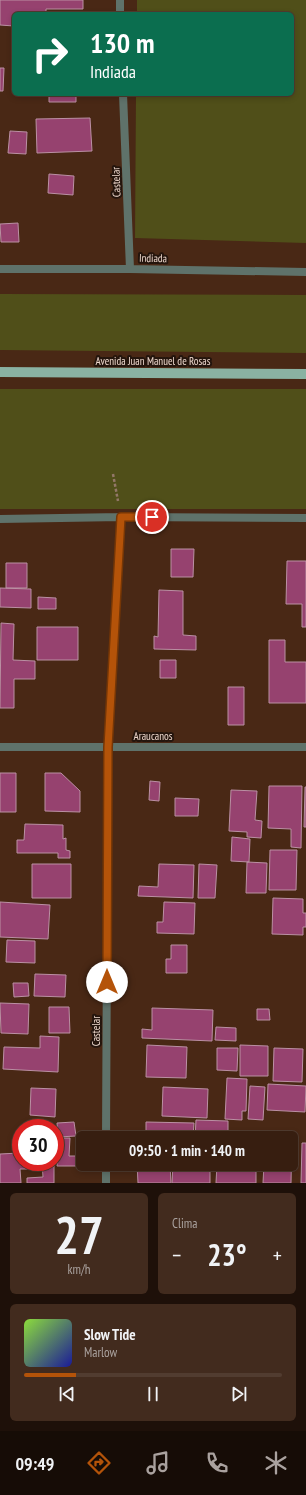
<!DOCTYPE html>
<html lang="es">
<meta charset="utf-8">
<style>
:root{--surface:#371e10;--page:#422b1e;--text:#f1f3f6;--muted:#aaa29f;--line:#513c30;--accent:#b45309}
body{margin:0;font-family:"PT Sans Narrow",sans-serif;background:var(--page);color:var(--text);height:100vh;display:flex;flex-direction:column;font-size:15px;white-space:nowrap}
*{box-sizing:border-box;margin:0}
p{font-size:13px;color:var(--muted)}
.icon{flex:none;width:22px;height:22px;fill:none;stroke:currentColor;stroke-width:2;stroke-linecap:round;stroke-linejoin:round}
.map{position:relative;height:1183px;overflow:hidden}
.details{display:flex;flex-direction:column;gap:10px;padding:10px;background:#1e1009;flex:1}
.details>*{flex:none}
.banner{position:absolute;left:12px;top:12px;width:282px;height:84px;border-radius:6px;box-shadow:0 2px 6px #0003,0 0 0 1px var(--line);background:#0b6e4f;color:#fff;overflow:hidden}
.speed{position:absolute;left:12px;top:1119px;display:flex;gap:8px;font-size:20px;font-weight:700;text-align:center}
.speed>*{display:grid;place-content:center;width:52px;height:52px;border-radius:50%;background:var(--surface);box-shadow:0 2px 6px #0003,0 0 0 1px var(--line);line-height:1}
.speed .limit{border:6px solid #d22;background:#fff;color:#111}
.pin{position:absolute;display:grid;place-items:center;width:34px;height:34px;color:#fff;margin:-17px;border:2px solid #fff;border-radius:50%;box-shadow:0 1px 4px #0007}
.me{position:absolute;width:44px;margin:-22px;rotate:0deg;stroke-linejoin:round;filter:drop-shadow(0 0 3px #0008)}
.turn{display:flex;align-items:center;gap:14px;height:84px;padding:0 12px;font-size:18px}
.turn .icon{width:52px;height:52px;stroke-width:2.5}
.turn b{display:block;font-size:28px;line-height:34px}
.big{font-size:30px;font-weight:700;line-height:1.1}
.details .tile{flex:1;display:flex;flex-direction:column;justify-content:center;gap:6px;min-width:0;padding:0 14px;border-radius:6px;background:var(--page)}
.details .dial{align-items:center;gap:0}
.dial b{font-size:52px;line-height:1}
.song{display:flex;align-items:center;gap:12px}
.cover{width:48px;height:48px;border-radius:6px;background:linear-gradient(135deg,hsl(90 70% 55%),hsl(240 70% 35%))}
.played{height:4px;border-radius:2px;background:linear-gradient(90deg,var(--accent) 20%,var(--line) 20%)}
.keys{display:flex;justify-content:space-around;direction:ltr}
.heat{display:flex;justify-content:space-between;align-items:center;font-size:22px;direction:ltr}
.details .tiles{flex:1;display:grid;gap:10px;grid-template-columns:1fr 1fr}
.tile:last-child{grid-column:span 2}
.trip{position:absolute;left:76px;top:1131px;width:222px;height:40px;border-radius:6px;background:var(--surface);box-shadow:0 2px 6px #0003,0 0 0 1px var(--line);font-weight:700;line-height:40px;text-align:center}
.menu{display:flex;height:64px;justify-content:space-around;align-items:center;background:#160c06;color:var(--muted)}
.menu .icon{width:28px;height:28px}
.menu .selected{color:var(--accent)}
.menu b{font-size:18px;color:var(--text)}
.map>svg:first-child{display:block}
.green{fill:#504f19}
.building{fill:#96426f;stroke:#bb90a4}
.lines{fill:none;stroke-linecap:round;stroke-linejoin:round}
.path{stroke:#937768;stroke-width:2.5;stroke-dasharray:3 2;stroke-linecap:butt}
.street{stroke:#5f726a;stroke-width:8}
.primary{stroke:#8ab2a2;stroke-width:10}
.route-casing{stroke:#753606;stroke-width:10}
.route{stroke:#b45309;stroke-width:7}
.labels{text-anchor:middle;stroke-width:4;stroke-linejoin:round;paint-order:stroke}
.street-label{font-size:11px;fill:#efd9ce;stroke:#24150d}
</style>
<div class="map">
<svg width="306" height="1183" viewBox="0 0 306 1183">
<rect width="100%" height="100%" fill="#492815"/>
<!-- green -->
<path class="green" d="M137,0H306V243L135,238L136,94H292V14H137Z
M0,294L306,295V353L0,350Z
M0,389H306V509H0Z"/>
<!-- building -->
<path class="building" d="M0,0H83V9H46V14H14V26L0,25Z
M0,68H4L3,91H0Z
M49,94H76V102H49Z
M90,118L92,151L37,153L36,119Z
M10,131L27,132L26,154L8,153Z
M49,174L74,176L73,195L48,193Z
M18,223L19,242H1L0,224Z
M171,549H194L193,577H171Z
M287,561H306V627H302V604H286Z
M6,563H27V588H6Z
M0,588L31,589V608L0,607Z
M159,590L183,591V635L196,636V650L154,649V636L158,637Z
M38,597L56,598V609H38Z
M1,623L14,624L13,660L35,661V679H14V708H0Z
M37,627H78V660H37Z
M269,640H285V662H306V703H269Z
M160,660H176V678H160Z
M228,687H244V725H228Z
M0,773H16V812H0Z
M45,773H61L80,791V812L45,811Z
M150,781L160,782L159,801L149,800Z
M269,786H302L301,848L291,847V829L268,828Z
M305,787H306V827H304Z
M231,790L257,791L255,820L262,821L261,838L247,837V832L229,831Z
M175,798L199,799L198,816H175Z
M25,824L63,825V839L66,838V850L70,851V858H58V853H17V840H24Z
M232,837L250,839L249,862L231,861Z
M270,850H297L296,890H269Z
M247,862L267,863L266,893H246Z
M32,864H71V898H32Z
M159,864L194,865L193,898L138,896L139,886L158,887Z
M199,864L217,865L215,898H198Z
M273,898L303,899V913H306V927H303V935L272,934Z
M0,902L50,905L48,939L0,937Z
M164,902L195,903L194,934L157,933V922H163Z
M7,940L35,941V963L6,962Z
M171,945H187V973H166V959H171Z
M35,974L66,975L65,997L34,996Z
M13,983H28L29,996L14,997Z
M0,1003L29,1004L28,1034L1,1033Z
M49,1007H69L70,1033H49Z
M152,1008L213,1010L212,1041L142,1038V1029L152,1030Z
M257,1009H269L270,1020H257Z
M216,1027L236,1028V1041L215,1040Z
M40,1036L59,1037L58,1072L3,1069L4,1047L40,1048Z
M147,1045L187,1047L186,1078L146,1077Z
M240,1045L268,1046V1076H240Z
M217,1048H238L237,1071L217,1070Z
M274,1048L303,1049L302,1082L273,1081Z
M227,1078L247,1079L246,1111H242V1120L225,1119Z
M268,1084L306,1086L305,1112L267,1110Z
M250,1086L265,1087L263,1120L248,1119Z
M163,1087L208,1089L207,1118L162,1116Z
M31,1088L56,1089L55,1117L30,1115Z
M196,1120L228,1121V1131H222L221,1138H195Z
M74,1122L76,1136L58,1137L57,1123Z
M146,1122L194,1123L193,1138H146Z
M49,1123L50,1128H35V1124Z
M265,1135L292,1136L291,1183H263L264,1164H291V1138H265Z
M55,1138H70L69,1156H77V1166H57L58,1158H55Z
M18,1140H21V1162H36V1169H20L21,1183H0V1154L19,1153Z
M302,1143H306V1183H301Z
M42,1162H54V1183H27V1178L43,1177Z
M137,1164H170L171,1183H138Z
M173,1164H210V1183H172Z
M217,1164H256V1183H216Z"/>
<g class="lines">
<!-- path -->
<path class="path" d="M113,474L118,501"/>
<!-- street -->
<path class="street" d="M120,0V14
M123,94L130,269
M0,269H130L306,272
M0,519L121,517L306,518
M0,747H306
M106,1138L108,747L121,517
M106,1183V1164"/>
<!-- primary -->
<path class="primary" d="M0,372L306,374"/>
</g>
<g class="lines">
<defs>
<path id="route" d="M107,982L108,747L121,517H152"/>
</defs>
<!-- route casing -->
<use href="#route" class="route-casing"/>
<!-- route -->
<use href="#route" class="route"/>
</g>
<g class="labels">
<!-- street labels -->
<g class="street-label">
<text transform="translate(116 182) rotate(-92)" y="4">Castelar</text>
<text transform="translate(153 258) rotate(1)" y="4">Indiada</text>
<text x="153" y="365">Avenida Juan Manuel de Rosas</text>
<text x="153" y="740">Araucanos</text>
<text transform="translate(96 1031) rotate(-90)" y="4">Castelar</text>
</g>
</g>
</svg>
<div class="speed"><div class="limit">30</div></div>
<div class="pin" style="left:152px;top:517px;background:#d93025"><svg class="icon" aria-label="arrive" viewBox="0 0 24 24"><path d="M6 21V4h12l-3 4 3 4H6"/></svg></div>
<svg class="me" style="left:107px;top:982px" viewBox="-20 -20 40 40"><circle r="19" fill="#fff"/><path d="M0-13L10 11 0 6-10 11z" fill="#b45309"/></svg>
<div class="trip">09:50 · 1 min · 140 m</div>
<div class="banner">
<div class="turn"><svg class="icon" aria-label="right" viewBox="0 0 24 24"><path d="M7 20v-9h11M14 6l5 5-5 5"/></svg><div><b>130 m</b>Indiada</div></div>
</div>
</div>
<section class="details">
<div class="tiles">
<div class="tile dial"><b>27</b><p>km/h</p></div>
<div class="tile"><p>Clima</p>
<div class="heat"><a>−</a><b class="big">23°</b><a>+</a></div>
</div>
<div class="tile">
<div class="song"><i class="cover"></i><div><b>Slow Tide</b><p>Marlow</p></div></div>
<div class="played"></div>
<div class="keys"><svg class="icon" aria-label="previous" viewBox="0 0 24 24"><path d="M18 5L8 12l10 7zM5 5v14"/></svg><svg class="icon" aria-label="pause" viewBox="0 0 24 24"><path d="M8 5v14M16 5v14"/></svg><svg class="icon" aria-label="next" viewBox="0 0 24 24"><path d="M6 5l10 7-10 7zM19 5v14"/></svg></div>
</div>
</div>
</section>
<nav class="menu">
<b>09:49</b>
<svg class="icon selected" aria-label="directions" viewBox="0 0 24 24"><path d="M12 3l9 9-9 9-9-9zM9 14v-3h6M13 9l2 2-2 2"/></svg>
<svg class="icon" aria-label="music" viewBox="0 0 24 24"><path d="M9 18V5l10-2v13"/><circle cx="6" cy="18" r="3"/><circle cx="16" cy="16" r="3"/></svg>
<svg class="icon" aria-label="phone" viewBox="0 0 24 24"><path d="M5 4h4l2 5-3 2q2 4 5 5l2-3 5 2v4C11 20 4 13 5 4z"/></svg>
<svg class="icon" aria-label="climate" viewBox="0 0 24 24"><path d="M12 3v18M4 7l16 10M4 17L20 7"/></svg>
</nav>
